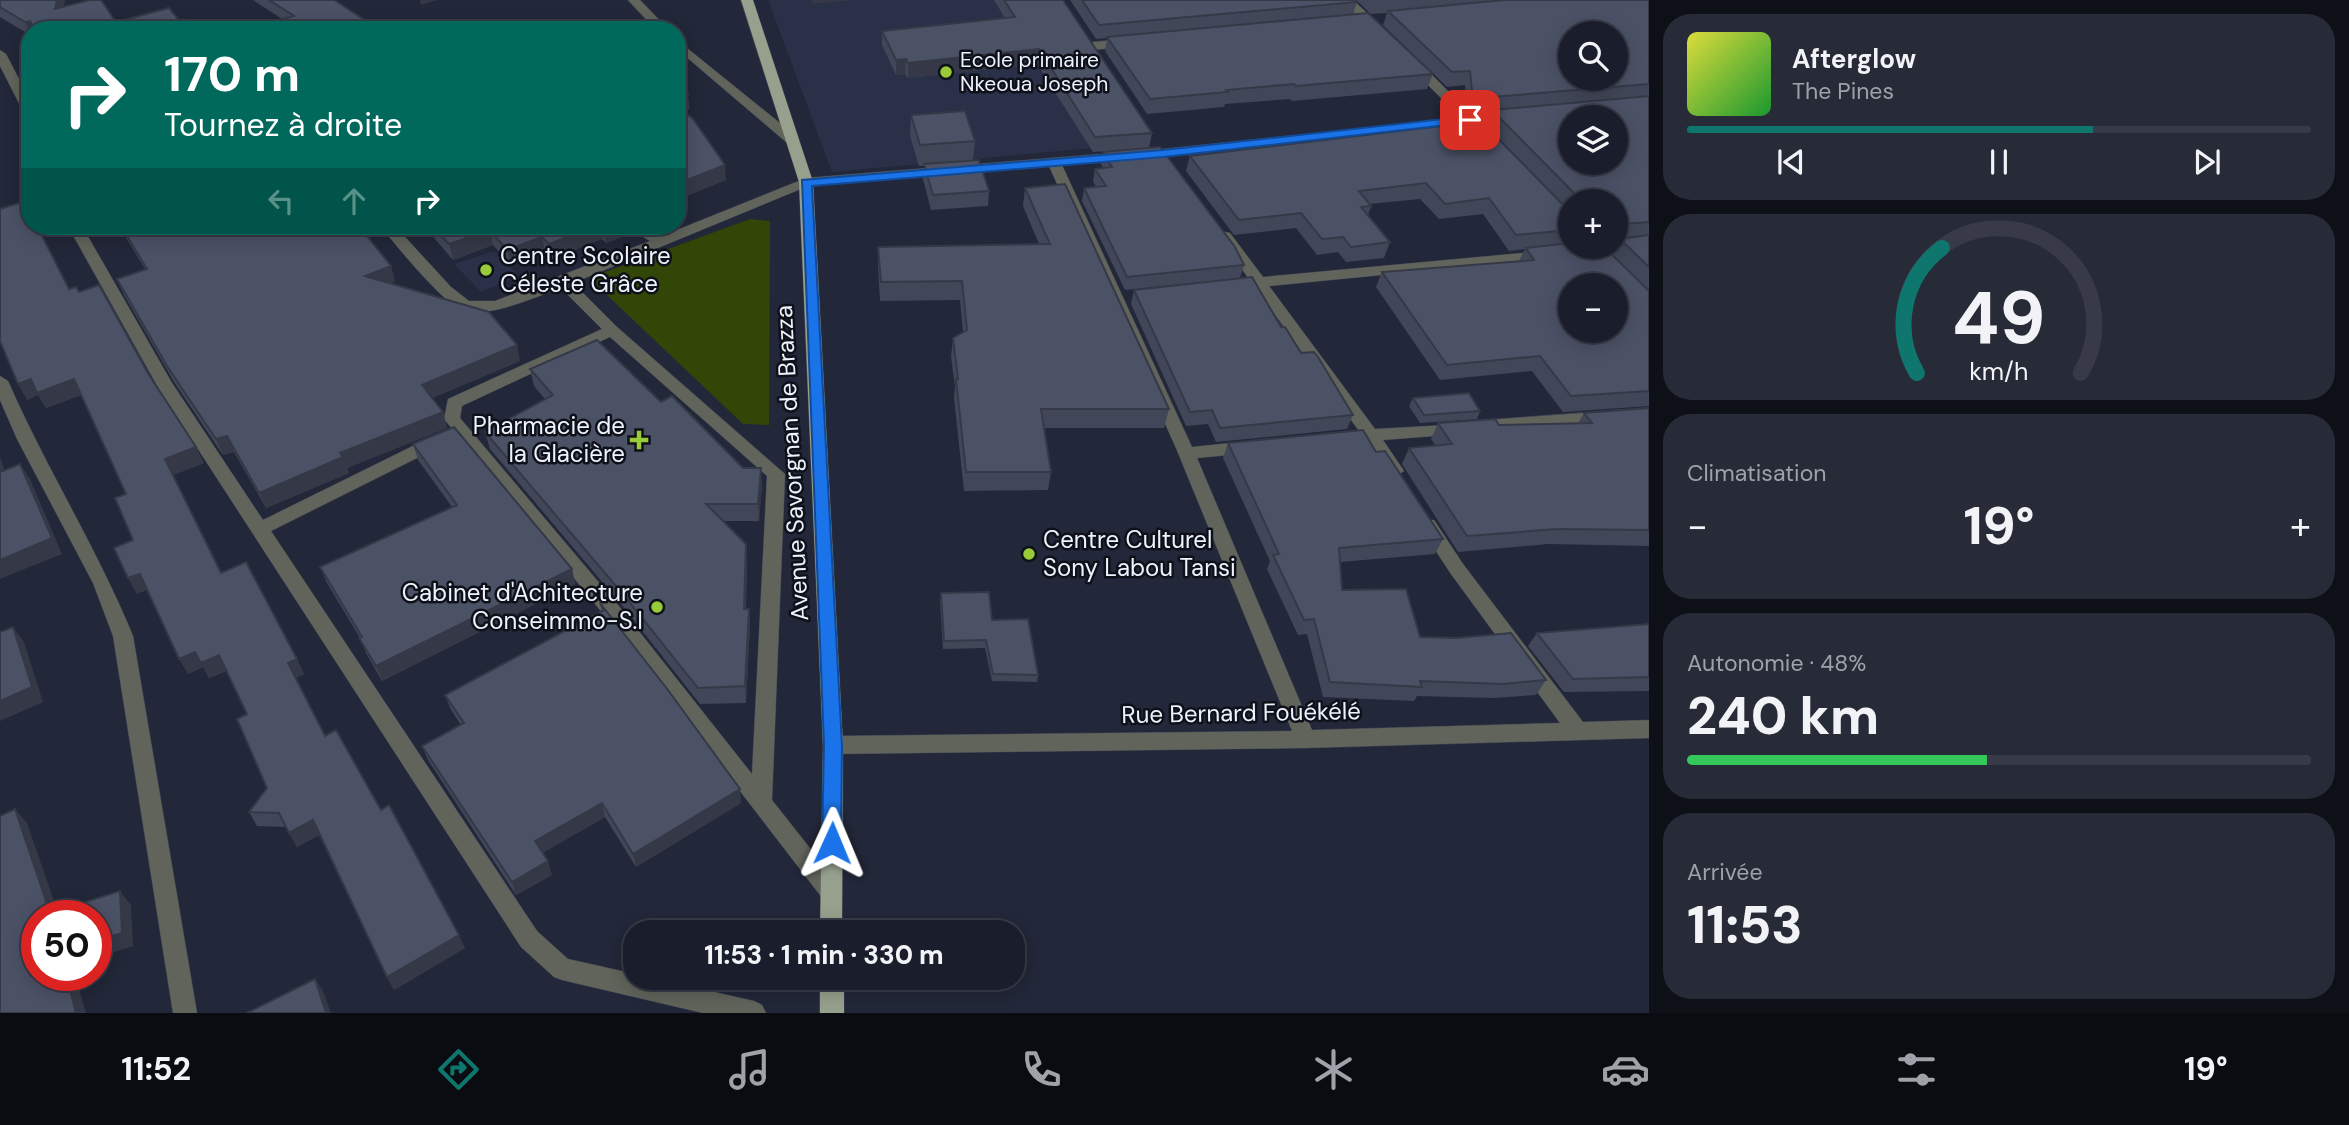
<!DOCTYPE html>
<html lang="fr">
<meta charset="utf-8">
<style>
:root{--surface:#1a1d2b;--page:#272a37;--text:#f1f3f6;--muted:#9fa2a9;--line:#383b47;--accent:#0f766e}
body{margin:0;font-family:"DM Sans",sans-serif;background:var(--page);color:var(--text);height:100vh;display:flex;flex-direction:column;font-size:26px;white-space:nowrap}
*{box-sizing:border-box;margin:0}
p{font-size:23px;color:var(--muted)}
.icon{flex:none;width:38px;height:38px;fill:none;stroke:currentColor;stroke-width:2;stroke-linecap:round;stroke-linejoin:round}
.map{position:relative;flex:1;overflow:hidden}
.panel{display:flex;flex-direction:column;gap:14px;padding:14px;background:#0e1018;width:700px}
.panel>*{flex:none}
.banner{position:absolute;left:21px;top:21px;width:665px;height:214px;border-radius:28px;box-shadow:0 4px 18px #0003,0 0 0 2px var(--line);background:#00695c;color:#fff;overflow:hidden}
.tools{position:absolute;left:1558px;top:21px;display:grid;gap:14px}
.tools a{display:grid;place-items:center;width:70px;height:70px;border-radius:50%;background:var(--surface);box-shadow:0 4px 18px #0003,0 0 0 2px var(--line);font-size:35px}
.speed{position:absolute;left:21px;top:900px;display:flex;gap:14px;font-size:35px;font-weight:700;text-align:center}
.speed>*{display:grid;place-content:center;width:91px;height:91px;border-radius:50%;background:var(--surface);box-shadow:0 4px 18px #0003,0 0 0 2px var(--line);line-height:1}
.speed .limit{border:10px solid #d22;background:#fff;color:#111}
.pin{position:absolute;display:grid;place-items:center;width:60px;height:60px;color:#fff;margin:-30px;border-radius:14px;box-shadow:0 4px 10px #0006}
.me{position:absolute;width:77px;margin:-38px;rotate:1deg;stroke-linejoin:round;filter:drop-shadow(0 0 5px #0008)}
.turn{display:flex;align-items:center;gap:24px;height:147px;padding:0 28px;font-size:32px}
.turn .icon{width:91px;height:91px;stroke-width:2.5}
.turn b{display:block;font-size:49px;line-height:60px}
.lanes{display:flex;align-items:center;height:66px;padding:0 28px;background:#0003;justify-content:center;gap:35px;direction:ltr}
.lanes .off{opacity:.35}
.big{font-size:52px;font-weight:800;line-height:1.1}
.panel .widget{flex:1;display:flex;flex-direction:column;justify-content:center;gap:10px;min-width:0;padding:0 24px;border-radius:28px;background:var(--page)}
.panel .dial{align-items:center;gap:0}
.dial svg{height:182px;overflow:visible;fill:none;stroke:var(--line);stroke-width:7;stroke-linecap:round;text-anchor:middle}
.dial text{fill:var(--text);stroke:none}
.song{display:flex;align-items:center;gap:21px}
.cover{width:84px;height:84px;border-radius:10px;background:linear-gradient(135deg,hsl(60 70% 55%),hsl(130 70% 35%))}
.played{height:7px;border-radius:4px;background:linear-gradient(90deg,var(--accent) 65%,var(--line) 65%)}
.keys{display:flex;justify-content:space-around;direction:ltr}
.heat{display:flex;justify-content:space-between;align-items:center;font-size:38px;direction:ltr}
.charge{height:10px;border-radius:5px;background:linear-gradient(90deg,#34c759 48%,var(--line) 0)}
.trip{position:absolute;left:623px;top:920px;width:402px;height:70px;border-radius:28px;background:var(--surface);box-shadow:0 4px 18px #0003,0 0 0 2px var(--line);font-weight:800;line-height:70px;text-align:center}
.tab-bar{display:flex;height:112px;justify-content:space-around;align-items:center;background:#0a0c11;color:var(--muted)}
.tab-bar .icon{width:49px;height:49px}
.tab-bar .active{color:var(--accent)}
.tab-bar b{font-size:32px;color:var(--text)}
main{display:flex;flex:1;min-height:0}
.map>svg:first-child{display:block}
.built{fill:#293048}
.green{fill:#324707}
.lines{fill:none;stroke-linecap:round;stroke-linejoin:round}
.minor-casing{stroke:#3e4354;stroke-width:1}
.major-casing{stroke:#3e4354;stroke-width:1}
.minor{fill:#60645b;fill-rule:evenodd}
.major{fill:#97a08d;fill-rule:evenodd}
.wall{fill:#414758}
.shaded-wall{fill:#353947}
.building{fill:#4c5266;stroke:#353947;stroke-width:2;fill-rule:evenodd}
.route{fill:#1a73e8;stroke:#114b97;stroke-width:2}
.poi-dot{fill:#98cb37;stroke:#0e1119;stroke-width:2.5}
.labels{text-anchor:middle;stroke-width:5;stroke-linejoin:round;paint-order:stroke}
.far-poi-label{font-size:21px;fill:#edf2fd;stroke:#0e1119;text-anchor:start}
.poi-label{font-size:24px;fill:#edf2fd;stroke:#0e1119;text-anchor:start}
.street-label{font-size:24px;fill:#edf2fd;stroke:#0e1119}
</style>
<main>
<div class="map">
<svg width="1649" height="1013" viewBox="0 0 1649 1013">
<rect width="100%" height="100%" fill="#222739"/>
<!-- built -->
<path class="built" d="M768,0H1048L1147,143L832,172Z
M494,251L519,276L481,292L454,264Z"/>
<!-- green -->
<path class="green" d="M750,219L770,221L769,425L743,424L589,278Z"/>
<g class="lines">
<defs>
<path id="minor" d="M628,0H640L669,30H656Z
M1340,0H1353L1381,26V30H1373Z
M183,19L187,20L194,30H182L177,22Z
M1128,39L1134,43L1132,46L1093,50L1087,46L1093,42Z
M677,40L796,136V142H786L677,49Z
M0,50L6,54L30,100V117L24,113L0,66Z
M1415,61L1419,62L1474,117L1510,113L1516,117C1505,125 1486,122 1474,128L1468,125L1062,165L1192,447L1250,441L1258,447L1250,453L1197,458L1312,730L1560,723L1451,574L1422,530L1419,525L1422,520H1434L1463,564L1583,722L1649,720V738L1306,748L833,754L826,751L823,745L826,739L833,736L1292,731L1176,448L1049,166L808,186L573,283L617,327L785,474L772,800L839,885L842,892L839,899L831,902L823,899L609,621L444,419L448,399L602,329L561,288C537,296 484,321 460,309C441,300 395,245 381,226H395L451,287L469,301H495L650,241L625,226H642L662,236L806,178L1163,149L1461,118L1411,68L1409,65ZM610,337L767,476L752,774L623,611L460,418L462,406Z
M68,226H82L172,383L263,520L429,438H441L443,442L441,446L271,531L537,931L568,959L635,974V978H652L754,1001L762,1005L766,1013H703L562,980L554,977L521,947L159,389Z
M1225,232L1230,233L1263,277L1544,251L1551,255L1544,259L1269,286L1375,429L1465,424L1467,428L1459,434L1383,440L1404,471L1395,477L1389,475L1367,441L1355,440L1353,436L1359,431L1255,287L1246,286L1244,283L1249,279L1218,236Z
M1649,239V247L1582,255L1575,251L1582,247H1615V243Z
M0,376L8,381C46,468 97,548 133,636L197,1013H173L113,636L93,583L17,439L0,400Z
M1649,408V420L1487,432L1479,426L1487,420Z"/>
<path id="major" d="M741,0H753L813,182L843,745L842,933H820L823,745L799,182Z
M820,978H844V1013H820Z"/>
</defs>
<!-- minor casing -->
<use href="#minor" class="minor-casing"/>
<!-- major casing -->
<use href="#major" class="major-casing"/>
<!-- minor -->
<use href="#minor" class="minor"/>
<!-- major -->
<use href="#major" class="major"/>
</g>
<!-- wall -->
<path class="wall" d="M0,0L64,7L116,22L187,30H30V35L0,17Z
M253,0H334L380,30L282,19Z
M994,0H1063L1152,133L1149,148L1093,152L1037,64L908,78L905,74L896,75L882,45V31L1005,18Z
M1070,0H1355L1357,2L1353,14L1433,74L1427,89L1292,101L1290,99L1225,104L1224,107L1147,114L1105,51L1107,38L1096,39Z
M1356,0H1649V291L1612,254L1620,239H1615V201H1570V211L1486,125L1491,112L1474,113L1467,106L1465,85L1447,87L1383,25L1387,13L1371,14Z
M677,60L688,94L689,109H681L726,180L681,198L683,213L677,216Z
M911,115L975,141L973,160L989,191L988,206L931,210L923,179L924,166H919L910,136Z
M1475,115L1570,212V247L1649,291V406L1563,412L1532,371L1440,380L1376,287L1382,272L1519,261L1525,249L1509,251L1483,214L1439,219L1420,199L1370,204L1371,206L1368,215L1390,242L1384,258L1346,262L1338,252L1317,255L1296,228L1234,235L1186,171L1190,156L1472,122Z
M1103,152L1244,265L1240,278L1125,290L1082,201L1084,188L1096,187L1093,181L1095,169L1103,168L1101,164Z
M1025,188L1169,409L1164,428H1044L1051,472L1048,490L964,491L954,398L955,387L951,357L953,338L963,332L960,300L880,301L878,266V247L1039,244L1023,206Z
M119,226H359L395,281L390,283L520,361L432,398L443,412L447,428L347,468L349,473L266,508L234,452L223,455L174,382L124,295L117,279L145,269Z
M424,226H631L632,233L606,243L602,239L552,259L545,252L511,265L493,245L453,260Z
M70,289L79,292L149,375L204,463L173,475L222,573L297,659L304,674L295,678L325,736L381,810L465,948L394,990L387,977L319,835L297,847L286,827L257,826L249,812L267,788L247,714L226,671L209,678L203,667L188,674L147,589L137,594L133,540L126,494L81,395L46,408L38,395L27,400Z
M1134,290L1281,327L1353,415L1347,429L1216,442L1208,424L1186,426L1131,304Z
M530,369L661,402L743,468L762,485L759,521H723L746,544L747,561L746,609H749L750,626L746,703L700,704L625,609L490,449L485,432L545,399L534,386Z
M1413,398L1480,411L1477,419L1420,423L1409,406Z
M1649,408V546L1548,544L1458,552L1402,464L1409,448L1436,446L1431,439L1438,423L1499,425L1578,423L1584,413Z
M1228,443L1376,452L1443,539L1435,554L1340,562L1342,590L1420,637L1546,680L1536,695L1494,698L1417,696L1414,701L1323,697L1307,634L1298,635L1267,569L1270,561L1223,458Z
M413,444L572,569L575,584L382,681L366,653L360,638L327,583L320,567L452,507L418,460Z
M941,593L992,620L1038,675L1037,682L992,681L985,648L943,649L940,601Z
M600,603L741,803L636,867L605,817L542,853L552,875L516,895L428,760L422,746L461,725L451,710L445,695L602,611Z
M1649,624V691L1564,692L1528,646L1537,633Z"/>
<!-- shaded-wall -->
<path class="shaded-wall" d="M57,0H65L61,23L55,9Z
M420,0H437L421,5Z
M812,0H853L812,4Z
M30,21L34,30H30V33L25,22Z
M1039,49L1037,64L908,78V63Z
M906,59L905,74L896,75V60Z
M725,165L726,180L677,200V184Z
M682,198L683,213L677,216V200Z
M596,226H600L602,239L552,259L549,244Z
M608,226H631L632,233L606,243L604,227Z
M490,230L493,245L453,260L449,244Z
M542,237L545,252L511,265L507,250Z
M391,266L395,281L369,291L365,276Z
M517,345L520,361L427,400L422,385Z
M31,379H74L82,394L46,408L38,395L27,400L18,384Z
M443,412L447,428L347,468L349,473L266,508L259,493L340,453Z
M227,436L234,452L223,455L216,439Z
M196,447L204,463L173,475L165,459Z
M0,457L10,487L0,472Z
M20,464L30,479L62,554L0,579V560Z
M761,468L762,485L759,521L758,504Z
M746,544L747,561L745,626L744,609Z
M572,569L575,584L382,681L376,666Z
M140,574L149,589L137,594L128,578Z
M749,609L750,626L746,703L745,686Z
M13,627L24,642L43,702L0,721V701Z
M195,652L219,655L227,670L209,678L203,667L188,674L179,659Z
M297,659L304,674L295,678L288,663Z
M740,789L741,803L636,867L633,854Z
M602,803L605,817L539,855L535,841Z
M15,809L27,823L59,915L50,913Z
M313,820L320,834L297,847L289,833Z
M548,861L552,875L516,895L512,882Z
M120,891L131,905L133,946L96,958V941Z
M459,935L465,948L394,990L387,977Z
M66,975H75L86,1013H76Z
M315,979L323,991L331,1013H326Z"/>
<!-- building -->
<path class="building" d="M0,0H57L55,9L90,0H101L116,22L169,8L187,30H35L30,21L25,22L0,7Z
M269,0H334L380,30H245L294,16Z
M1004,0H1063L1152,133L1095,137L1039,49L908,63L906,59L896,60L882,31L1015,17Z
M1082,0H1355L1357,2L1099,25Z
M1504,0H1649V84L1480,98L1472,91L1470,71L1452,72L1388,11ZM1570,33H1615V79H1570Z
M1368,13L1433,74L1296,86L1294,84L1226,90L1228,92L1150,99L1107,37Z
M677,60H681L688,94L677,95Z
M1649,96V222L1623,224L1620,229H1615V201H1579V198L1492,110ZM1570,117H1615V163H1570Z
M677,106L693,119L725,165L677,184Z
M965,111L975,141L920,145L911,115Z
M1475,115L1570,212V230L1516,235L1489,198L1445,204L1426,183L1359,191L1371,206L1361,207L1390,242L1351,247L1343,237L1322,239L1301,213L1239,220L1190,156L1476,122Z
M1160,147L1235,247L1244,265L1127,277L1084,188L1106,186L1095,169L1112,167L1103,152Z
M979,160L989,191L933,195L924,164Z
M1065,184L1169,409H1041L1051,472H966L956,379H958L953,338L967,330L962,281L881,282L878,247L1050,244L1025,188Z
M25,201L30,210V226H37L69,289L76,287L79,292L99,285L149,375L196,447L165,459L221,573L246,562L297,659L288,663L325,736L336,730L381,810L389,805L459,935L387,977L313,820L289,833L279,813L249,812L267,788L237,719L247,714L219,655L201,663L195,652L179,659L140,574L128,578L114,548L133,540L115,498L126,494L74,379L37,393L31,379L18,384L0,341V209Z
M121,226H359L391,266L365,276L489,312L517,345L422,385L443,412L340,453L343,457L259,493L227,436L216,439L167,366L117,279L147,269Z
M433,226H596L549,244L542,237L507,250L490,230L449,244Z
M1649,235V267L1620,239Z
M1570,243V247H1604L1649,291V391L1571,396L1540,356L1447,365L1382,272L1534,260L1526,248ZM1570,285H1615V331H1570Z
M1252,277L1281,327H1285L1301,353L1314,352L1318,357L1353,415L1220,428L1212,410L1190,412L1134,290Z
M597,340L661,402L672,396L743,468H761L758,504H706L746,544L744,609H749L745,686L698,688L622,593L485,432L553,395L530,369Z
M1469,393L1480,411L1424,415L1413,398Z
M1649,408V530L1557,529L1467,536L1409,448L1452,444L1438,423L1495,419L1499,425L1592,423L1584,413Z
M454,427L572,569L376,666L359,638L362,637L320,567L457,505L413,444Z
M1363,430L1376,452L1385,451L1443,539L1339,548L1342,590L1406,589L1420,637L1457,638L1511,633L1546,680L1503,684L1420,681L1422,687L1330,682L1314,619L1304,620L1273,555L1279,554L1228,443Z
M20,464L52,538L0,560V472Z
M989,592L992,620L1028,619L1038,675L993,674L986,640L944,641L941,593Z
M600,603L668,690L740,789L633,854L602,803L535,841L548,861L512,882L422,746L464,723L445,695L604,610Z
M1649,624V677L1573,679L1537,633Z
M13,627L32,687L0,701V632Z
M15,809L50,913L120,891L122,933L96,941V915H37V975H66L76,1013H0V816Z
M315,979L326,1013H247Z"/>
<!-- route -->
<path class="route" d="M1470,116L1476,120L1474,122L1163,157L812,186L842,745L841,843L839,849L832,852L825,849L822,843L824,745L802,180L1163,150Z"/>
<!-- markers -->
<g class="poi-dot">
<circle cx="946" cy="72" r="7"/>
<circle cx="486" cy="270" r="7"/>
<path d="M635.5 429.5h7v7h7v7h-7v7h-7v-7h-7v-7h7z"/>
<circle cx="1029" cy="554" r="7"/>
<circle cx="657" cy="607" r="7"/>
</g>
<g class="labels">
<!-- far-poi labels -->
<g class="far-poi-label">
<text x="960" y="67">Ecole primaire<tspan x="960" dy="24">Nkeoua Joseph</tspan></text>
</g>
<!-- poi labels -->
<g class="poi-label">
<text x="500" y="264">Centre Scolaire<tspan x="500" dy="28">Céleste Grâce</tspan></text>
<text x="625" y="434" text-anchor="end">Pharmacie de<tspan x="625" dy="28">la Glacière</tspan></text>
<text x="1043" y="548">Centre Culturel<tspan x="1043" dy="28">Sony Labou Tansi</tspan></text>
<text x="643" y="601" text-anchor="end">Cabinet d'Achitecture<tspan x="643" dy="28">Conseimmo-S.I</tspan></text>
</g>
<!-- street labels -->
<g class="street-label">
<text transform="translate(792 463) rotate(-93)" y="8">Avenue Savorgnan de Brazza</text>
<text transform="translate(1241 713) rotate(-1)" y="8">Rue Bernard Fouékélé</text>
</g>
</g>
</svg>
<div class="tools">
<a><svg class="icon" aria-label="search" viewBox="0 0 24 24"><circle cx="10" cy="10" r="6"/><path d="M15 15l6 6"/></svg></a>
<a><svg class="icon" aria-label="layers" viewBox="0 0 24 24"><path d="M12 4l9 5-9 5-9-5zM3 14l9 5 9-5"/></svg></a>
<a>+</a>
<a>−</a>
</div>
<div class="speed"><div class="limit">50</div></div>
<div class="pin" style="left:1470px;top:120px;background:#d93025"><svg class="icon" aria-label="arrive" viewBox="0 0 24 24"><path d="M6 21V4h12l-3 4 3 4H6"/></svg></div>
<svg class="me" style="left:832px;top:843px" viewBox="-20 -20 40 40"><path d="M0-17L14 15 0 8-14 15z" fill="#1a73e8" stroke="#fff" stroke-width="4"/></svg>
<div class="trip">11:53 · 1 min · 330 m</div>
<div class="banner">
<div class="turn"><svg class="icon" aria-label="right" viewBox="0 0 24 24"><path d="M7 20v-9h11M14 6l5 5-5 5"/></svg><div><b>170 m</b>Tournez à droite</div></div>
<div class="lanes"><svg class="icon off" aria-label="left" viewBox="0 0 24 24"><path d="M17 20v-9H6M10 6l-5 5 5 5"/></svg><svg class="icon off" aria-label="ahead" viewBox="0 0 24 24"><path d="M12 20V5M6 11l6-6 6 6"/></svg><svg class="icon" aria-label="right" viewBox="0 0 24 24"><path d="M7 20v-9h11M14 6l5 5-5 5"/></svg></div>
</div>
</div>
<section class="panel">
<div class="widget">
<div class="song"><i class="cover"></i><div><b>Afterglow</b><p>The Pines</p></div></div>
<div class="played"></div>
<div class="keys"><svg class="icon" aria-label="previous" viewBox="0 0 24 24"><path d="M18 5L8 12l10 7zM5 5v14"/></svg><svg class="icon" aria-label="pause" viewBox="0 0 24 24"><path d="M8 5v14M16 5v14"/></svg><svg class="icon" aria-label="next" viewBox="0 0 24 24"><path d="M6 5l10 7-10 7zM19 5v14"/></svg></div>
</div>
<div class="widget dial"><svg viewBox="0 0 100 80">
<path d="M14 69A42 42 0 1 1 86 69"/>
<path d="M14 69A42 42 0 0 1 25 14" stroke="#0f766e"/>
<text x="50" y="56" font-size="32" font-weight="700">49</text>
<text x="50" y="72" font-size="11">km/h</text>
</svg></div>
<div class="widget"><p>Climatisation</p>
<div class="heat"><a>−</a><b class="big">19°</b><a>+</a></div>
</div>
<div class="widget"><p>Autonomie · 48%</p><b class="big">240 km</b><div class="charge"></div></div>
<div class="widget"><p>Arrivée</p><b class="big">11:53</b></div>
</section>
</main>
<nav class="tab-bar">
<b>11:52</b>
<svg class="icon active" aria-label="directions" viewBox="0 0 24 24"><path d="M12 3l9 9-9 9-9-9zM9 14v-3h6M13 9l2 2-2 2"/></svg>
<svg class="icon" aria-label="music" viewBox="0 0 24 24"><path d="M9 18V5l10-2v13"/><circle cx="6" cy="18" r="3"/><circle cx="16" cy="16" r="3"/></svg>
<svg class="icon" aria-label="phone" viewBox="0 0 24 24"><path d="M5 4h4l2 5-3 2q2 4 5 5l2-3 5 2v4C11 20 4 13 5 4z"/></svg>
<svg class="icon" aria-label="climate" viewBox="0 0 24 24"><path d="M12 3v18M4 7l16 10M4 17L20 7"/></svg>
<svg class="icon" aria-label="car" viewBox="0 0 24 24"><path d="M5 17H2v-5l4-1 3-4h7l3 4 3 1v5h-3M9 17h6M6 11h13"/><circle cx="7" cy="17" r="2"/><circle cx="17" cy="17" r="2"/></svg>
<svg class="icon" aria-label="filters" viewBox="0 0 24 24"><path d="M4 7h16M4 17h16"/><circle cx="9" cy="7" r="2"/><circle cx="15" cy="17" r="2"/></svg>
<b>19°</b>
</nav>
